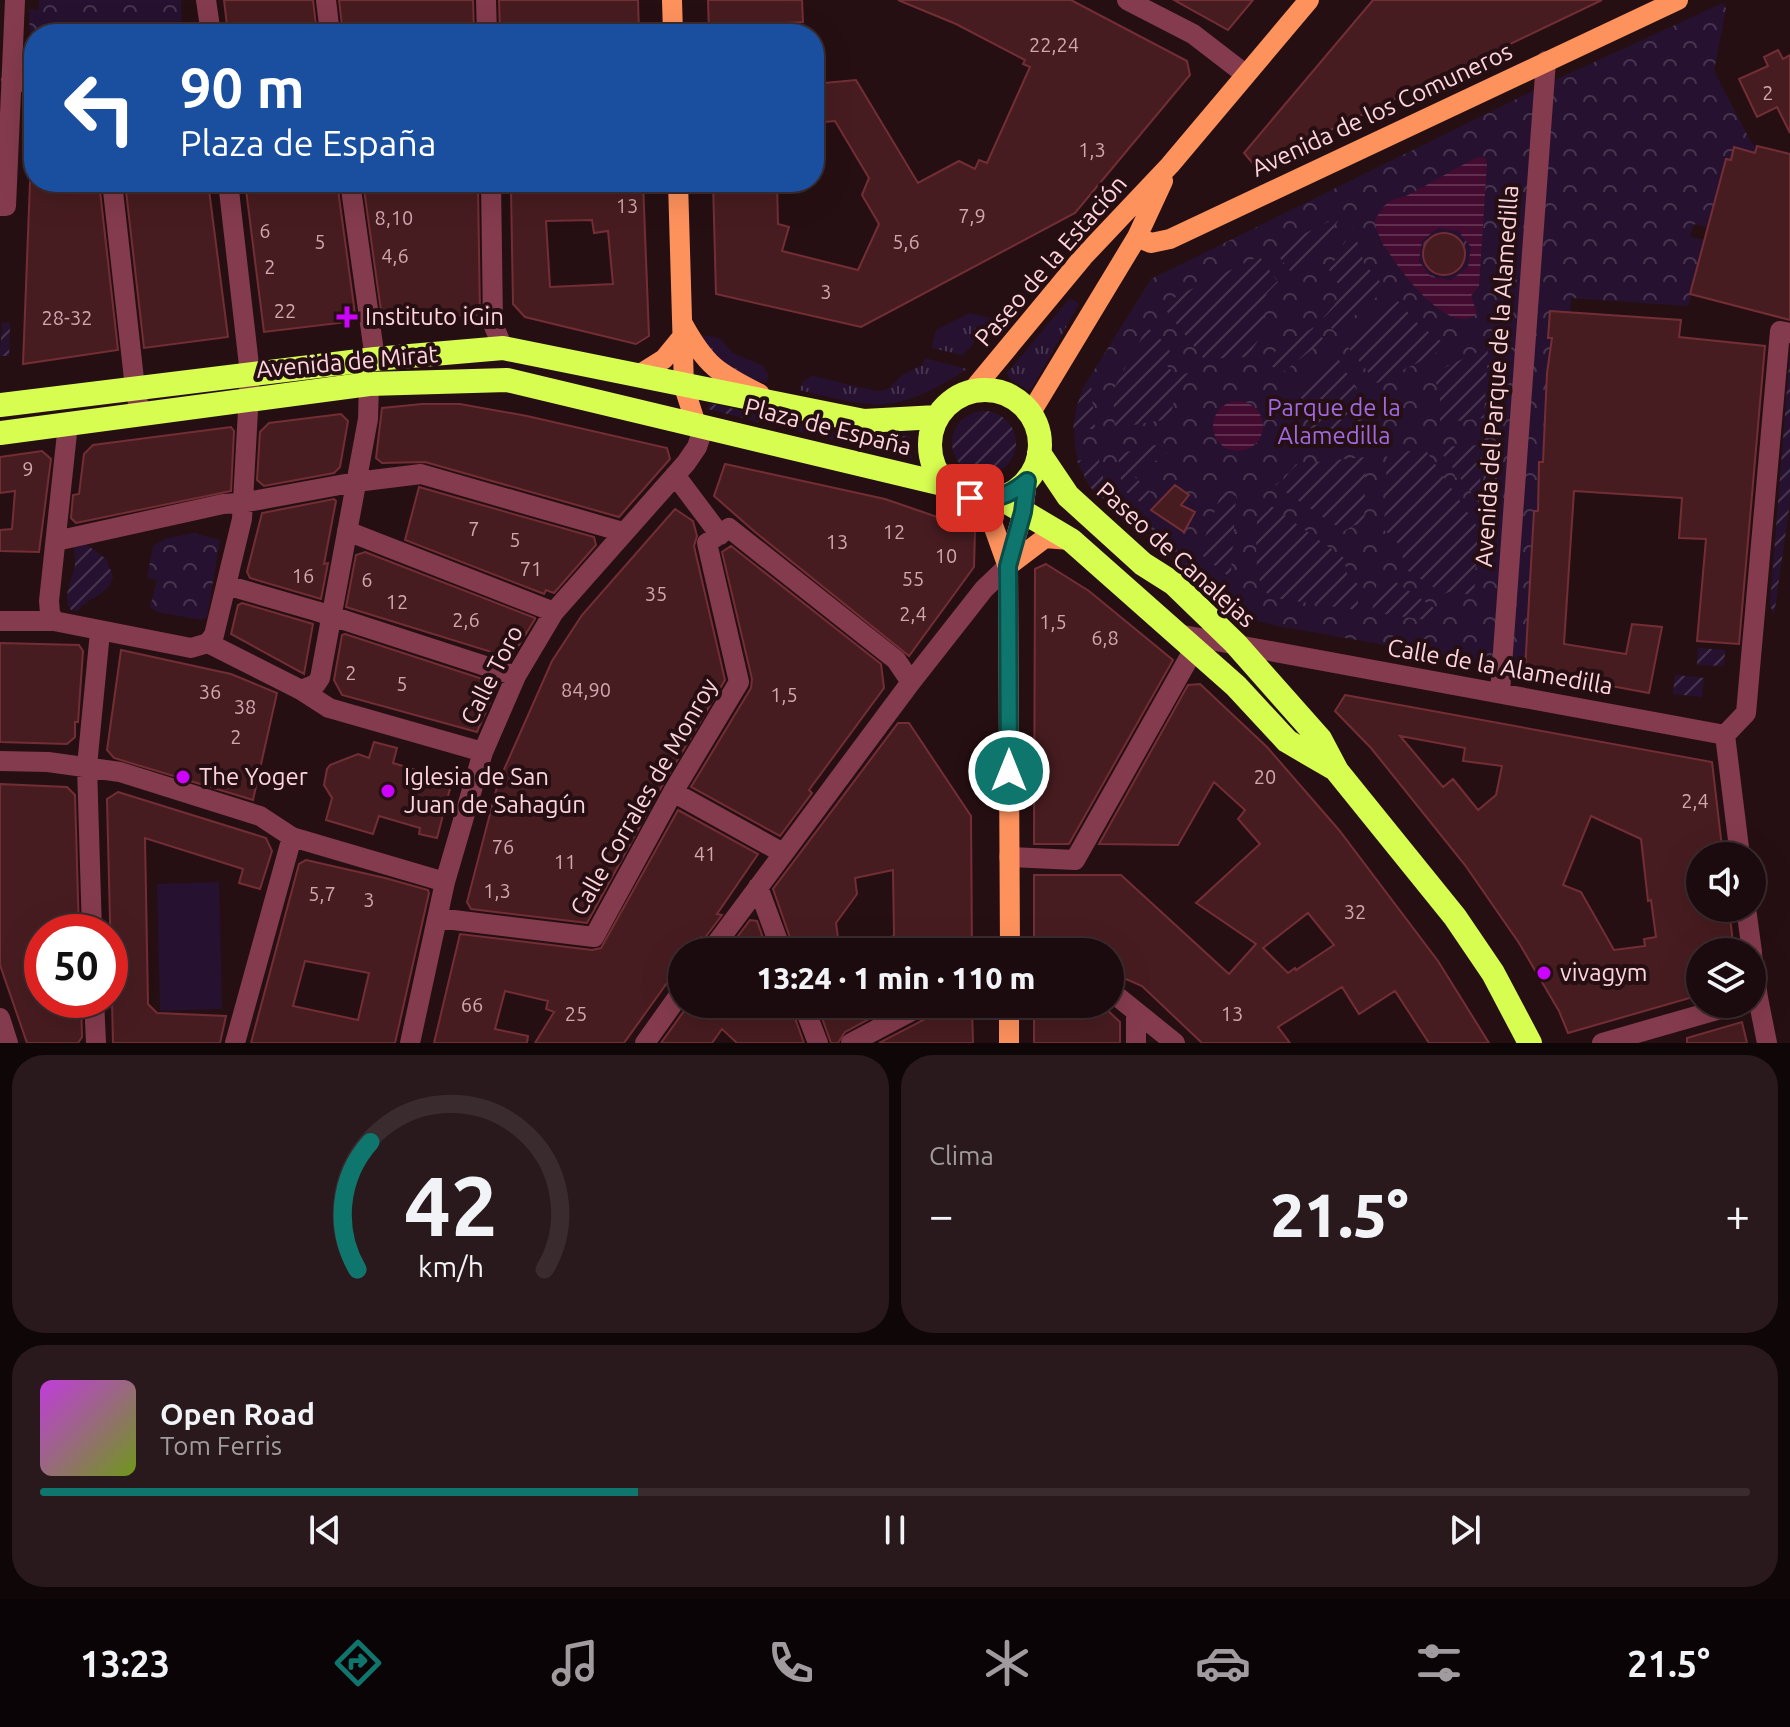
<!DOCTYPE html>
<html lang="es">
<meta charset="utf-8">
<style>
:root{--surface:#1c0b0e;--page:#29191c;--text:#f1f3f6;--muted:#a09b9e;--line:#3a2b2e;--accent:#0f766e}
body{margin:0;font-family:Ubuntu,sans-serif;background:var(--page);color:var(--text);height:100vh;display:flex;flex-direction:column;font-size:30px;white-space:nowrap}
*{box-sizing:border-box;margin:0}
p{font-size:26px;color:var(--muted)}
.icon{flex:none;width:44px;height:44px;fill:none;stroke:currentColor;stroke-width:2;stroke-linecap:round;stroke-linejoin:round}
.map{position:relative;height:1043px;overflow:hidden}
.sheet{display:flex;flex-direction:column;gap:12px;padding:12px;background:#0f0608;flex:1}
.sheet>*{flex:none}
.guide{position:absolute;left:24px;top:24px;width:800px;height:168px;border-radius:32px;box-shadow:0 8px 32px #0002,0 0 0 2px var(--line);background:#1a4fa0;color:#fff;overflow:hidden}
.buttons{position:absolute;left:1686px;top:842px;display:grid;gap:16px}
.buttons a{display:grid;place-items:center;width:80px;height:80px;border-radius:50%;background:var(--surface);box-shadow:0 8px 32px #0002,0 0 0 2px var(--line);font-size:40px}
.speed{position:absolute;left:24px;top:914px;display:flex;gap:16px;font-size:40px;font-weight:700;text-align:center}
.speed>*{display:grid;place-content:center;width:104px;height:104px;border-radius:50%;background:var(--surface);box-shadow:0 8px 32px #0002,0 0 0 2px var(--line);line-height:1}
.speed .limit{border:12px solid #d22;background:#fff;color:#111}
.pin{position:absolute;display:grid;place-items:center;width:68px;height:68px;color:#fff;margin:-34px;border-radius:16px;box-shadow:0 4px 12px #0006}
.me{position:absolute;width:88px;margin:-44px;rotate:0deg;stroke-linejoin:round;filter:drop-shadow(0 0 6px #0008)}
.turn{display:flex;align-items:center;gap:28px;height:168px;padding:0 24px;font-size:36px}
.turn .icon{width:104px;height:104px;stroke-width:2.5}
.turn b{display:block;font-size:56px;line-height:68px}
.big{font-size:60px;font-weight:800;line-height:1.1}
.sheet .card{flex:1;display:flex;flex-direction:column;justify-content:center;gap:12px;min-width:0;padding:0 28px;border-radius:32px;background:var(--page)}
.sheet .dial{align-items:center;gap:0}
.dial svg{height:208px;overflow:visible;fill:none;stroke:var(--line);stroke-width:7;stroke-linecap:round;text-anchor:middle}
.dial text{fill:var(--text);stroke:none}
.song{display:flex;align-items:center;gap:24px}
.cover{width:96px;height:96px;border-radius:12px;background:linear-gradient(135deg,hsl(290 70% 55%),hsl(80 70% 35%))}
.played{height:8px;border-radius:4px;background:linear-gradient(90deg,var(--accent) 35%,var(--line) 35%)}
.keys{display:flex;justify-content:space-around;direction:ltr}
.heat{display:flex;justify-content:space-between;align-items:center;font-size:44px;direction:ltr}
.sheet .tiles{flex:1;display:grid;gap:12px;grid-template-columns:1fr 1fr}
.card:last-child{grid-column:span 2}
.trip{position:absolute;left:668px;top:938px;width:456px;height:80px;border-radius:40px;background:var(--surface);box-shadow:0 8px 32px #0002,0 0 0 2px var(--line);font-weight:800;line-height:80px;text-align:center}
.tabs{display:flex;height:128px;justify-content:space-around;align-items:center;background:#0b0406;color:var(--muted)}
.tabs .icon{width:56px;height:56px}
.tabs .selected{color:var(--accent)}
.tabs b{font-size:36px;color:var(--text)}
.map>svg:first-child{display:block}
.grass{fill:url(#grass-tufts)}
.park{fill:url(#park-crowns)}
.garden{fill:url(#garden-furrows)}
.pitch{fill:#261230}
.water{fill:url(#water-rules);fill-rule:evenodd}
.building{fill:#471c20;stroke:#732e35;stroke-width:2;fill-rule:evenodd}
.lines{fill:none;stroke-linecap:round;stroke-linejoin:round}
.minor{stroke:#853b4e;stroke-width:20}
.major{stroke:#fe925d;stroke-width:20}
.highway{stroke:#d7fd51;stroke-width:24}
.route-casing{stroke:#0a4d48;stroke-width:20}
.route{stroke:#0f766e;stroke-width:14}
.poi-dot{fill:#cc03fd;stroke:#260f12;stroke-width:3}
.labels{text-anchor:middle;stroke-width:8;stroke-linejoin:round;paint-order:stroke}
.number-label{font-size:20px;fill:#d1a7ae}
.street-label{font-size:24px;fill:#ffd5dd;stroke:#260f12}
.poi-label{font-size:24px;fill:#ffd5dd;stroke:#260f12;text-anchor:start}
.park-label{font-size:24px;fill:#9f69e1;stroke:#260f12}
</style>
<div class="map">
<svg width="1790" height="1043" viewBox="0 0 1790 1043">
<defs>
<pattern id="grass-tufts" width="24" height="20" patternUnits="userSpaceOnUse" patternTransform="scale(2)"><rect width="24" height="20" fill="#261230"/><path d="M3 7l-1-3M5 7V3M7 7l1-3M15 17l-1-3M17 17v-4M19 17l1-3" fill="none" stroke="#47344e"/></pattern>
<pattern id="park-crowns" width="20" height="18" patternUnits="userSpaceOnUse" patternTransform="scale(2)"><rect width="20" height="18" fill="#261230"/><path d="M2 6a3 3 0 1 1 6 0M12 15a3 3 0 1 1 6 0" fill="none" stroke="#47344e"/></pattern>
<pattern id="garden-furrows" width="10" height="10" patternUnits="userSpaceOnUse" patternTransform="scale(2)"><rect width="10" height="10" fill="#261230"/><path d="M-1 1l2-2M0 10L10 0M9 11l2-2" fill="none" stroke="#47344e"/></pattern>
<pattern id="water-rules" width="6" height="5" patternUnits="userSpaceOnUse" patternTransform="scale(2)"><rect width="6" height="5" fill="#440b31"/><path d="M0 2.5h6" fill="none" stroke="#602e4e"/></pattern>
</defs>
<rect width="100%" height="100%" fill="#260f12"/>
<!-- grass -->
<path class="grass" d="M1070,298L1079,304L1032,388L1028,390L1009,378L1007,373Z
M970,313L993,319L965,353L962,355L932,348L936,330Z
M702,335L719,338L733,353L763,366L768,374L767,383C736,375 715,365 702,335Z
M924,358L967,369C894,415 880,409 799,390L803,381L813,376L876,391C890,391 891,386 899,378C902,374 916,368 923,365Z"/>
<!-- park -->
<path class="park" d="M39,0H181L182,34H34V63L31,62L29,9L39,10Z
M1723,3L1726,8L1714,71L1752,144L1757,146L1755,153L1734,147L1731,160L1726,159L1707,227L1694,224L1690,237L1705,240L1688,306L1571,298L1570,312L1550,311L1548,338L1552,339L1538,511L1534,512L1525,670L1278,626L1234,615L1091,488C1070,456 1071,423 1083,388L1151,279L1555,80Z
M193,533L220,540L207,617L202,620L157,612L150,607L157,580L147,578L153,546L165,539Z"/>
<!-- garden -->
<path class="garden" d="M1336,218L1338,221L1313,264L1302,265L1291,272L1273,249Z
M1353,228L1364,263L1386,289L1335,332L1323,318L1335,304L1341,288L1329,270Z
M1259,256L1278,282L1267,293L1261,309L1268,326L1247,357L1221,358L1208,364L1161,304Z
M1398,301L1419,325L1449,347L1377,383L1346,345Z
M2,322L10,323L9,356H0Z
M1149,324L1151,327L1149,330L1154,331L1170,351L1165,360C1168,371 1177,376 1188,373L1190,376L1175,398L1169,419L1115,428L1113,390Z
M1314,327L1324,340L1282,373L1267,363L1285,338H1296Z
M1488,347L1484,418L1440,423V396L1433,373Z
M1790,350V502L1774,615L1770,605Z
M1336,355L1361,397L1358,405L1367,411L1366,431L1308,439V409L1296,389Z
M1086,382L1091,386L1095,429H1073L1076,408Z
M709,403L760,415L759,422L708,409Z
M952 443a32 32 0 1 1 64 0a32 32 0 1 1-64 0Z
M795,423C834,432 869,443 910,435L912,459L793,430Z
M1164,443L1167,452L1135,477L1152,494L1143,504L1122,489L1118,454Z
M1482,445L1479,503L1460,478L1455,477L1456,472L1437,447Z
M1425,449L1478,528L1474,595L1449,592L1444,594L1402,567C1406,551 1397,539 1384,530L1387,454Z
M1098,456L1108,498L1106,501L1091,488L1077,461Z
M1366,457L1364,525H1355L1344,531L1275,485L1284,479L1296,464Z
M1221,494L1236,496L1231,572L1227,575L1199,553Z
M1270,505L1344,558L1347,574L1360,586L1357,610L1274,598C1249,586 1258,538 1257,513L1267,512Z
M83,542L106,559L113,576C109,597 88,595 78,611L71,610C61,597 73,580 75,565C76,558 74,552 74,545Z
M1391,579L1433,607L1432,621L1372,612L1376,586Z
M1698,648L1725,650L1724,666L1697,665Z
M1675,675L1704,678L1702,697L1673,694Z"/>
<!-- pitch -->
<path class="pitch" d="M219,882L222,1009L160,1011L157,884Z"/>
<!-- water -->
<path class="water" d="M1479,157L1485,158L1487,163L1479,286L1471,296L1477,313C1448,346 1371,237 1375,221C1377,215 1385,205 1390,201C1395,198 1402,198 1408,195C1432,183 1454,168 1479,157ZM1438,228L1458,231L1471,247L1468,267L1451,280L1431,277L1419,261L1422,241Z
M1213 426a25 25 0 1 1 50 0a25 25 0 1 1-50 0Z"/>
<!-- building -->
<path class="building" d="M224,0H313L317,34H228Z
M339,0H473L474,34H343Z
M499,0H638L639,34H500Z
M708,0H802L803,22L784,23L785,34H709Z
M898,0H1071L1187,61L1190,75L1075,213L861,327L716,294L713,182H777L778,224L789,227L782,251L858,270L879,224L862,195L869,178L835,121L814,123V84L856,80L918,183L959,161L975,169L979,160L987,163L1030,67L1023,64L1025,60L956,24Z
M1174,0H1253L1228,30Z
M1373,0H1602L1255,166L1244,153Z
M1778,50L1783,59L1790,55V133L1777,107L1757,117L1739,79L1768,66L1764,57Z
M1757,146L1790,154V320L1690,294L1726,159L1731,160L1734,147L1755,153Z
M30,182H99L118,350L23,364Z
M125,182H208L228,337L144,348Z
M245,182H337L356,321L264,332Z
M363,182L475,183L478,186L480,315L382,318Z
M517,182H643L649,336L636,344L525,317L513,304L511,189ZM592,220L594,233L608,231L613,284L550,287L546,221Z
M1423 254a21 21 0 1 1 42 0a21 21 0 1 1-42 0Z
M1550,311L1681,320L1679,337L1765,346L1739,644L1697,641L1706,539L1679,538L1682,498L1574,491L1564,644L1626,654L1632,624L1662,627L1649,693L1525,670L1534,511H1538L1539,462H1543L1547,373L1552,338H1548Z
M422,404H460L527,416L667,448L670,459L619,517L425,462L382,463L376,458L382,408Z
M341,414L348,421L340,467L334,473L264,486L257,480L260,432L269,423Z
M231,427L234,431L231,491L76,523L71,518L73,495L79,494L84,454L93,445Z
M42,451L51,459L39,552L0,551V530L12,529L15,491L0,493V457Z
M725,464L885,499L975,530L974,567L909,656L755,532L714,496Z
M1175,485L1189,495L1181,505L1195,512L1184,532L1151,510Z
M419,487L594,537L596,545L554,593L546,590L544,594L405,540Z
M334,499L336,501L324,564L328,563L321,599L250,578L247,572L262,513Z
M675,509L693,521L697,536L694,546L725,680L662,786L587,923L471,909L467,902L498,783L552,661L582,615Z
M731,546L881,664L884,688L809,790L812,793L780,836L691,787L751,688L752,679L722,552Z
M365,552L535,618V619L511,658L346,607L356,555Z
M1046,564L1089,591L1173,660L1069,844H1034L1035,569Z
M242,603L313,624L304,674L231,634L238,605Z
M345,634L498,684L477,732L342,695L334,680L342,635Z
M0,643L79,645L83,651L78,722H75V737L67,744L0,742Z
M121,650L231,674L277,693L253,800L114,758L107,750Z
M1200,684L1267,747L1339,830L1438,961L1489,1043H1429L1395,991L1359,1014L1342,987L1278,1027L1290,1043H1202L1142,986L1110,972V952H1034V875H1121L1229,974L1256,944L1196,903L1260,844L1238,819L1245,810L1214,782L1178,845L1099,844L1188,685ZM1308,913L1334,945L1296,970L1295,968L1288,973L1263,948Z
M1345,695L1712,762L1723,856H1700V908H1729L1734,952H1700V995L1568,1033L1559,1011L1519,943L1465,865L1371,748L1335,711ZM1400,736L1465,748L1463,761L1502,766L1496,795L1478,810L1453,779L1443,787ZM1591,816L1641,839L1648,901L1651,900L1656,937L1644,939L1645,946L1614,950L1581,892L1563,885Z
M898,723H909L971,816L972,952H856V948L894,936L893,870L855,878L857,894L836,923L840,952H795L773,889Z
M374,742L397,748L393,763L452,781L437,838L419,834L420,828L379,816L373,834L326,820L332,798L324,785L327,769L330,765L358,754L369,758Z
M0,784L67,787L75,795L79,932H42V1000H81L82,1037L78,1043H27L0,965Z
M118,792L266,838L272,851L260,889L239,883L243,869L145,838L148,1004L157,1013L226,1016L220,1043H113L107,799Z
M678,810L758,854L717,914L722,915L704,939L701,937L690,952H682V962L624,1043H535L554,1012L546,1009L548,1001L505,991L495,1029L528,1036L527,1043H434L460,934L592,950L601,948Z
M306,860L385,878L428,890L429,893L395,1043H251L299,864ZM305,961L369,973L358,1020L293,1006Z
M750,920L757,921L768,952H726Z
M689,1004H790L804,1043H737L722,1029L712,1043H661Z
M817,1004H897L845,1032L838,1043H831Z
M972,1007L973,1043H879L931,1016L937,1008Z
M1034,1007H1104L1120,1022V1043H1034Z
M1742,1022L1747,1043H1687V1038Z"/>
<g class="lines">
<!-- minor -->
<path class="minor" d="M206,0L211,34
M326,0L330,34
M486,0L487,34
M1127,0L1193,34L1245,74
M11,80L34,83
M112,182L135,388L140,413
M350,182L375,359
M491,182L493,324L503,348
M0,206H6L15,0
M675,475L720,535
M347,531L554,612
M56,541L223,504L242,503L356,482L421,474L623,532
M226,585L316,611L516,676
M0,621H54L191,648L208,643L301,690L329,708L483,752
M54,621L50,613L49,601L68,424
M1178,634L1725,735
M208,643L214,635L242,519L250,374L228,182
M301,690L316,684L320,678L368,419L369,384
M1500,693L1546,61
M1725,735L1746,713L1780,331L1790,333
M1725,735L1740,856
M0,761L48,762L120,772L260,816L292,837L445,882
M673,792L783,853
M1009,857L1075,860L1194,649
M758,887L782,952
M1746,908L1752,952
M437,918L594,937L673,792L739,682L707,543L729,528L896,660L911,682
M92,932L87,766L100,632
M710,952L911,682L984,589L1008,566
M1752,954L1758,998L1767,1043
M1110,995L1118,997L1175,1043
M94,1000L96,1043
M803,1004L818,1043
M0,1018L8,1043
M235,1043L292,837
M410,1043L445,882L483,752L516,676L554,612L686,463L697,447L704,426
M645,1043L682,991
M851,1043L925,1004
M1136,1043V1012
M1602,1043L1738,1004"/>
<!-- major -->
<path class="major" d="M672,0L673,34
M678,182L684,387L696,424
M1137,237L1151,243L1170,239L1678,0
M683,324C706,366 718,373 760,394
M637,376L664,359L682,337
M972,391L1083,257L1170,165L1309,0
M1030,414L1137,237L1163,181
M984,500L1007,564
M1008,566L1045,538L1070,540
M1010,952L1008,566L1023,512L1027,481
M1009,1043V1004"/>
<!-- highway -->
<path class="highway" d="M930 445a55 55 0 1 1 110 0a55 55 0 1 1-110 0Z
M0,405L375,359L503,348L864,421L937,417
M0,433L369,384L507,380L947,485
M1039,453L1068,496L1143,564L1173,583L1235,643L1320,739L1337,771L1455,917L1493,973L1530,1043
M1000,498L1071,540L1236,686L1287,741L1335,769"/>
</g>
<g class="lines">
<defs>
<path id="route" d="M970,498C994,501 1009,496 1027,481L1023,512L1008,566L1009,771"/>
</defs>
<!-- route casing -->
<use href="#route" class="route-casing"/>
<!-- route -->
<use href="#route" class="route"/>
</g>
<!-- markers -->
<g class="poi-dot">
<path d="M343 305h8v8h8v8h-8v8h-8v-8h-8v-8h8z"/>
<circle cx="183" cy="777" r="8"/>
<circle cx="388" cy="791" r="8"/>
<circle cx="1544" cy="973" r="8"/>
</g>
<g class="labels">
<!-- number labels -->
<g class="number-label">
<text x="1054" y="52">22,24</text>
<text x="1768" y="100">2</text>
<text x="1092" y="157">1,3</text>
<text x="627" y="213">13</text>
<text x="972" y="223">7,9</text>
<text x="394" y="225">8,10</text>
<text x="265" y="238">6</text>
<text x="320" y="249">5</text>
<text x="906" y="249">5,6</text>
<text x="395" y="263">4,6</text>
<text x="270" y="274">2</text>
<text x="826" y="299">3</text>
<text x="285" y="318">22</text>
<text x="67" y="325">28-32</text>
<text x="28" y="476">9</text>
<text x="474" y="536">7</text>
<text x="894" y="539">12</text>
<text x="515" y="547">5</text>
<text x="837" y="549">13</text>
<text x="946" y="563">10</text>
<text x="531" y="576">71</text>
<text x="303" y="583">16</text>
<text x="913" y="586">55</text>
<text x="367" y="587">6</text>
<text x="656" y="601">35</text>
<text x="397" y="609">12</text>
<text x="913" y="621">2,4</text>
<text x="466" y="627">2,6</text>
<text x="1053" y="629">1,5</text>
<text x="1105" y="645">6,8</text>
<text x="351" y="680">2</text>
<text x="402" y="691">5</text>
<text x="586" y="697">84,90</text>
<text x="210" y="699">36</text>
<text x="784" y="702">1,5</text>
<text x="245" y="714">38</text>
<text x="236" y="744">2</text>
<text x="1265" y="784">20</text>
<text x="1695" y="808">2,4</text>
<text x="503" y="854">76</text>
<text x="705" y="861">41</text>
<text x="565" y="869">11</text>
<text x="497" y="898">1,3</text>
<text x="322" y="901">5,7</text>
<text x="369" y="907">3</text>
<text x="1355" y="919">32</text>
<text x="472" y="1012">66</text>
<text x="576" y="1021">25</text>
<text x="1232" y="1021">13</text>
</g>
<!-- street labels -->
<g class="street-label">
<text transform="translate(1382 110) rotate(-25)" y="8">Avenida de los Comuneros</text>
<text transform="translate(1051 261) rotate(-49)" y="8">Paseo de la Estación</text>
<text transform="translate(347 362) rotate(-5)" y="8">Avenida de Mirat</text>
<text transform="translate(1497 376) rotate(-86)" y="8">Avenida del Parque de la Alamedilla</text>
<text transform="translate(828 427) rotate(14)" y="8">Plaza de España</text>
<text transform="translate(1176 555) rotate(42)" y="8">Paseo de Canalejas</text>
<text transform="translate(1500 667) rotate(10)" y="8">Calle de la Alamedilla</text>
<text transform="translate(492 675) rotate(-63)" y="8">Calle Toro</text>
<text transform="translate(644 797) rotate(-60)" y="8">Calle Corrales de Monroy</text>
</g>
<!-- poi labels -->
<g class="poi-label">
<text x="365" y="325">Instituto iGin</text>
<text x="199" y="785">The Yoger</text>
<text x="404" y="785">Iglesia de San<tspan x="404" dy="28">Juan de Sahagún</tspan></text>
<text x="1560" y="981">vivagym</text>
</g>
<!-- park labels -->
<g class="park-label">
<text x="1334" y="416">Parque de la<tspan x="1334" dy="28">Alamedilla</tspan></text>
</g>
</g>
</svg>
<div class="buttons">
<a><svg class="icon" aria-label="sound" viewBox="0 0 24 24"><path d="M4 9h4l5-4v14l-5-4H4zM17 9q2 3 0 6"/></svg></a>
<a><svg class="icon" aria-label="layers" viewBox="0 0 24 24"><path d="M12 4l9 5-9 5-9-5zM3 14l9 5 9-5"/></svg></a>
</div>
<div class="speed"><div class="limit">50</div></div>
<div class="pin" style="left:970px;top:498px;background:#d93025"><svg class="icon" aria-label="arrive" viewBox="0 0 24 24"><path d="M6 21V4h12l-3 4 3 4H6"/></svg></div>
<svg class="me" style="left:1009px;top:771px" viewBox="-20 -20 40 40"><circle r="17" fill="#0f766e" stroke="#fff" stroke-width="3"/><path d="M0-11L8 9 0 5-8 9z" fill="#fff"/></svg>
<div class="trip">13:24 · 1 min · 110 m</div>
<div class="guide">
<div class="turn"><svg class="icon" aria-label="left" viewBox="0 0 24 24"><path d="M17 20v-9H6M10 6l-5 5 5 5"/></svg><div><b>90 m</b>Plaza de España</div></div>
</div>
</div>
<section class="sheet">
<div class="tiles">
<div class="card dial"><svg viewBox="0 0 100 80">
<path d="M14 69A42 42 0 1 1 86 69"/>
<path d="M14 69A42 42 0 0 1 19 20" stroke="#0f766e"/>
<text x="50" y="56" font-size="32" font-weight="700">42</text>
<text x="50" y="72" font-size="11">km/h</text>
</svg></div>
<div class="card"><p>Clima</p>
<div class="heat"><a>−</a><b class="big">21.5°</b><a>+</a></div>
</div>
<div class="card">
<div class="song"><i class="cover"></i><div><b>Open Road</b><p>Tom Ferris</p></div></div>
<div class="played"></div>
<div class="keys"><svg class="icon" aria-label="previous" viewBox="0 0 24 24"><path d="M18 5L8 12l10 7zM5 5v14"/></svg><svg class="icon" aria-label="pause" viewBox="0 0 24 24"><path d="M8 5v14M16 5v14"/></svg><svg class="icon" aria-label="next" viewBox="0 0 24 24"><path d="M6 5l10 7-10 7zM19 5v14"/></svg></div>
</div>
</div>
</section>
<nav class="tabs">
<b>13:23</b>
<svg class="icon selected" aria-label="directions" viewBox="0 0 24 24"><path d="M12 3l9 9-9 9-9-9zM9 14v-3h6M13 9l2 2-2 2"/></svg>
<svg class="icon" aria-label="music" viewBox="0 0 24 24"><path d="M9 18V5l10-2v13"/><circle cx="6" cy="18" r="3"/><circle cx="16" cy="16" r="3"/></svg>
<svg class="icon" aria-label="phone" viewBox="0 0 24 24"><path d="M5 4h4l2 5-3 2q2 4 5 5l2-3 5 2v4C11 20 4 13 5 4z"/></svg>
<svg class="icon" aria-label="climate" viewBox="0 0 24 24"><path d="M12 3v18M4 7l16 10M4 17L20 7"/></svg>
<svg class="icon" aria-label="car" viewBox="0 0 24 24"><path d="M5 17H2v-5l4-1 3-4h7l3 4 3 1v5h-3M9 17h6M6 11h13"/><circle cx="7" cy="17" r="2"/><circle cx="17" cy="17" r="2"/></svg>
<svg class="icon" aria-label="filters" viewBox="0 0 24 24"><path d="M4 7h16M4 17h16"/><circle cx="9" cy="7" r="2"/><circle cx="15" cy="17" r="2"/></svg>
<b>21.5°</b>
</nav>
